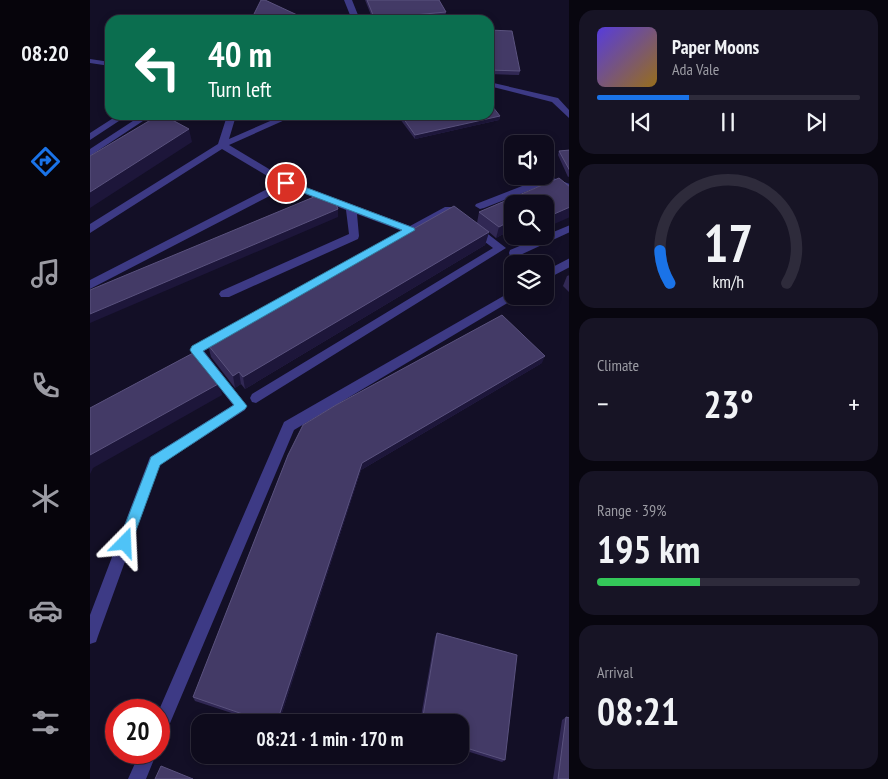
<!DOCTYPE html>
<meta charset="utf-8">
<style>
:root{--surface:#0e0b1c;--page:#171425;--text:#f1f3f6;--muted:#9b9ba3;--line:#2e2b3b;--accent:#1a73e8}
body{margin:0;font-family:"PT Sans Narrow",sans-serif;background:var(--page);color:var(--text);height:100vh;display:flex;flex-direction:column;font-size:19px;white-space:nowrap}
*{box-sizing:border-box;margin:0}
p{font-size:16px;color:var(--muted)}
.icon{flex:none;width:28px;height:28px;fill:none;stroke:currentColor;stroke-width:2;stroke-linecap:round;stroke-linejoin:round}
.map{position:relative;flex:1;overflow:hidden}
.side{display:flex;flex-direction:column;gap:10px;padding:10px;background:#08060f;width:319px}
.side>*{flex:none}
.hud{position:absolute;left:15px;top:15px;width:389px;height:105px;border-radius:15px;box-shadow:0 2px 8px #0003,0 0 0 1px var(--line);background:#0b6e4f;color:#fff;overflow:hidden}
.controls{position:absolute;left:414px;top:135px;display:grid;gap:10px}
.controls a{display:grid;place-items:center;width:50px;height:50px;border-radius:10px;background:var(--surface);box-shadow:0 2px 8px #0003,0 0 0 1px var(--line);font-size:25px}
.speed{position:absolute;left:15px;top:699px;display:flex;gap:10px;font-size:25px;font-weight:700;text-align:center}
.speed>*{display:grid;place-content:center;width:65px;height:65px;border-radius:50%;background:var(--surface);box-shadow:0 2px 8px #0003,0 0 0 1px var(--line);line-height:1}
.speed .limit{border:8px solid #d22;background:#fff;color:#111}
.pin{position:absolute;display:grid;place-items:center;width:42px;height:42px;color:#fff;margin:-21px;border:2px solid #fff;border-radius:50%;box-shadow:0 1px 5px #0007}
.me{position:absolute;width:55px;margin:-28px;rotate:21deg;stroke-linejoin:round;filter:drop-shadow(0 0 4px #0008)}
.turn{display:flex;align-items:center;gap:18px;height:105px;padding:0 20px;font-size:22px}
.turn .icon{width:65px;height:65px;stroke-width:2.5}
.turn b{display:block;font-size:35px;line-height:42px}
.big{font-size:38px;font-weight:700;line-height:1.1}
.side .widget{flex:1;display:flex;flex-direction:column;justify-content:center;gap:8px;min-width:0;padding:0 18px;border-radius:15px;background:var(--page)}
.side .dial{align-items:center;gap:0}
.dial svg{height:130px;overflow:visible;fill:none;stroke:var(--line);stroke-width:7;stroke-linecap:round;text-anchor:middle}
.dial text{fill:var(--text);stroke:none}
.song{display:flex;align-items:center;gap:15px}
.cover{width:60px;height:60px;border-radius:8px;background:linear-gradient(135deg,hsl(250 70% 55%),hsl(40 70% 35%))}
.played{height:5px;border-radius:2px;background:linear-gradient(90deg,var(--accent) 35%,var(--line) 35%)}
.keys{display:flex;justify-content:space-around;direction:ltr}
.heat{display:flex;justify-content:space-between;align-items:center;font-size:28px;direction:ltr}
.charge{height:8px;border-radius:4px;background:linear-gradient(90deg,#34c759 39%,var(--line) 0)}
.trip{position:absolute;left:101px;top:714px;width:278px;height:50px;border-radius:15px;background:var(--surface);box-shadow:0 2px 8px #0003,0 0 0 1px var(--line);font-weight:700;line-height:50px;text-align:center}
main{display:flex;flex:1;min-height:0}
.tabs{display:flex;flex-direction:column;width:90px;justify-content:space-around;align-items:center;background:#06040b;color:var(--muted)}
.tabs .icon{width:35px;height:35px}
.tabs .active{color:var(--accent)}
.tabs b{font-size:22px;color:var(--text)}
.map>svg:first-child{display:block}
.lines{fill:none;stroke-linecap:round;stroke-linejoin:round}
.minor{fill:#3d3a85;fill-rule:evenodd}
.wall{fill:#312854}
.shaded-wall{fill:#1d163a}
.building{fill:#433a66;stroke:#5a527e}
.route{fill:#4fc3f7;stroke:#337fa1}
</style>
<main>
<nav class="tabs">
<b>08:20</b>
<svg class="icon active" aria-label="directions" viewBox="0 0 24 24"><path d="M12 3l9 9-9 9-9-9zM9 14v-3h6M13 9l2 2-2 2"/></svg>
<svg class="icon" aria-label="music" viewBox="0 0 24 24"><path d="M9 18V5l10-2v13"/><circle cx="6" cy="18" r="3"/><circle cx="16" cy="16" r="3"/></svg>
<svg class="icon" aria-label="phone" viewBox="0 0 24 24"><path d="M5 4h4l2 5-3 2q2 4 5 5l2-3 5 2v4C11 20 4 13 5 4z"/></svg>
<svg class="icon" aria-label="climate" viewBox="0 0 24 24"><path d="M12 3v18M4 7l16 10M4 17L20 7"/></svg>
<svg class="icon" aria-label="car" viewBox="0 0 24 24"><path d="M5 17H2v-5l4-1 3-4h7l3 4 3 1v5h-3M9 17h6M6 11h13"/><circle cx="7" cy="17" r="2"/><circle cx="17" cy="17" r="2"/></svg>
<svg class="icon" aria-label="filters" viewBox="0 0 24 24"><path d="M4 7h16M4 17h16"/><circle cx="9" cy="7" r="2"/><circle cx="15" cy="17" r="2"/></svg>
</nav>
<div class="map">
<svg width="480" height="779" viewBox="0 0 480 779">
<rect width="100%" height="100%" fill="#130f26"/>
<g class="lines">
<!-- minor -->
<path class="minor" d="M254,0H262L270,20H262Z
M0,59L20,62V66L0,63Z
M399,82L468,98L480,111V119L462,102L399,86Z
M28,115H38L0,140V133Z
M52,115H62L0,156V149Z
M133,115H142L145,119L139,139L194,115H206L139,145L199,181L320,226L355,207H363L416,248L166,403L162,402L160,398L162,394L403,248L358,214L114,351L157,406L155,410L70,465L8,636L6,642L0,644V615L60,457L143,405L102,353L100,350L102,347L312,231L267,214L269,236L268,239L139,297H131L129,294L131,291L259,234L256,210L197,187L0,289V280L189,183L132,149L0,233V224L128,144L136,119Z
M458,176L480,184V191L458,183L394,208L390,209L385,206L386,204Z
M480,225V232L428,256H420L419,253L420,250Z
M480,258V267L455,280V271Z
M422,291V296H427L426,298L204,430L75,735L69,737V710L194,422Z
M50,752H67L56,779H38Z"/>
</g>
<!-- wall -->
<path class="wall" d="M275,0H349L356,12L355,17L326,19V20H283Z
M163,16L218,20H163Z
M399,30L430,71L429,75L399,74Z
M307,115H399L410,116L409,120L325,139Z
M480,150V176L478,177L468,155L469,151Z
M422,204V236H436L424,242L415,233L406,238L399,232L395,245L155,389L151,384L145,388L121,357L118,345L387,223L389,212Z
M480,275V293L473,286L477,276Z
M452,363L271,470L189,722H169L105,701L103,697L198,455Z
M347,633L415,760L412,762L370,749V722H330L345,637Z
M476,717L480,779H463L472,720Z"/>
<!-- shaded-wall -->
<path class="shaded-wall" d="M410,116L409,120L325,139V135Z
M99,129L102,142L0,208V192Z
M480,207V217L455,228V218Z
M248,209V217L0,323V314Z
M418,222L415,233L406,238L409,227Z
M399,232L395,245L155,389L153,377Z
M426,236H436L424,242Z
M455,356L452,363L271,470L189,722H187L272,463Z
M149,372L151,384L145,388L143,376Z
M130,383L132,395L3,468L0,474V455Z"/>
<!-- building -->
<path class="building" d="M171,0H175L218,20H170L163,16Z
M277,0H349L356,12L324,15L326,20H285Z
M399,30L422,31L430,71L399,70Z
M399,102L410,116L325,135L311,115H399Z
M69,115H73L99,129L0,192V156Z
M480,150V171L469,151Z
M469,178L480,187V207L455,218V204H422V226L418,222L409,227L389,212Z
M231,194L244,199L248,209L0,314V290Z
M364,206L399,232L153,377L149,372L143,376L118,345Z
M412,315L455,356L272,463L187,722H176L103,697L198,455L213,425L246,405Z
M105,352L130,383L0,455V408Z
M347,633L427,655L415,760L370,746V722H332Z
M476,717L480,718V779H468Z
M71,766L103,779H65Z"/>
<!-- route -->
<path class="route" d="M196,180L324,228L325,230L113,351L157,406L155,409L70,465L40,547L35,549L30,547L28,543L61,457L144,405L102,353L100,350L102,346L312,230L193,185V181Z"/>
</svg>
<div class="controls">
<a><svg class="icon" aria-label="sound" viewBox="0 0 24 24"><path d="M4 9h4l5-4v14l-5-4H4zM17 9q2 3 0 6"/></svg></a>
<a><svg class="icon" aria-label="search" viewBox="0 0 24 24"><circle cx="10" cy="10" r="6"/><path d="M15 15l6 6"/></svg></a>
<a><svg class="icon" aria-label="layers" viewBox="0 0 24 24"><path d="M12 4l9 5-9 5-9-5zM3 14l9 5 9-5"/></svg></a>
</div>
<div class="speed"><div class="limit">20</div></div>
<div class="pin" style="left:196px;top:183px;background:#d93025"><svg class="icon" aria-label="arrive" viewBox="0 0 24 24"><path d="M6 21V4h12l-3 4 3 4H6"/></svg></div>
<svg class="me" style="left:35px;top:543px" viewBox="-20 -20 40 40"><path d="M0-17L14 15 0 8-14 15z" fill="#4fc3f7" stroke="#fff" stroke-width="4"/></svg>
<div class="trip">08:21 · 1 min · 170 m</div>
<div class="hud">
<div class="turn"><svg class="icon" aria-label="left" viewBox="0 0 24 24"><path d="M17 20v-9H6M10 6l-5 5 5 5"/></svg><div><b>40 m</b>Turn left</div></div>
</div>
</div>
<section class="side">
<div class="widget">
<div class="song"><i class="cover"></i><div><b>Paper Moons</b><p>Ada Vale</p></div></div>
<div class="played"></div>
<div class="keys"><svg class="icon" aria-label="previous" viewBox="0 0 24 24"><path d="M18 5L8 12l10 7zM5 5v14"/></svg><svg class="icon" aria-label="pause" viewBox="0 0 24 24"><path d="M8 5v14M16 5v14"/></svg><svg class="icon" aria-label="next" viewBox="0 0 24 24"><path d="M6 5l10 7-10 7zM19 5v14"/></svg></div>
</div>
<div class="widget dial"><svg viewBox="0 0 100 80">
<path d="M14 69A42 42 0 1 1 86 69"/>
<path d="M14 69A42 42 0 0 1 8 49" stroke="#1a73e8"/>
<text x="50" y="56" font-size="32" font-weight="700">17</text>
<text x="50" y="72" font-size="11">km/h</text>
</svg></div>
<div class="widget"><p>Climate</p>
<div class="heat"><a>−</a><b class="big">23°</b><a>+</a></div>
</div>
<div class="widget"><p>Range · 39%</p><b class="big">195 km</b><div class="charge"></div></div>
<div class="widget"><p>Arrival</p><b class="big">08:21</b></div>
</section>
</main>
